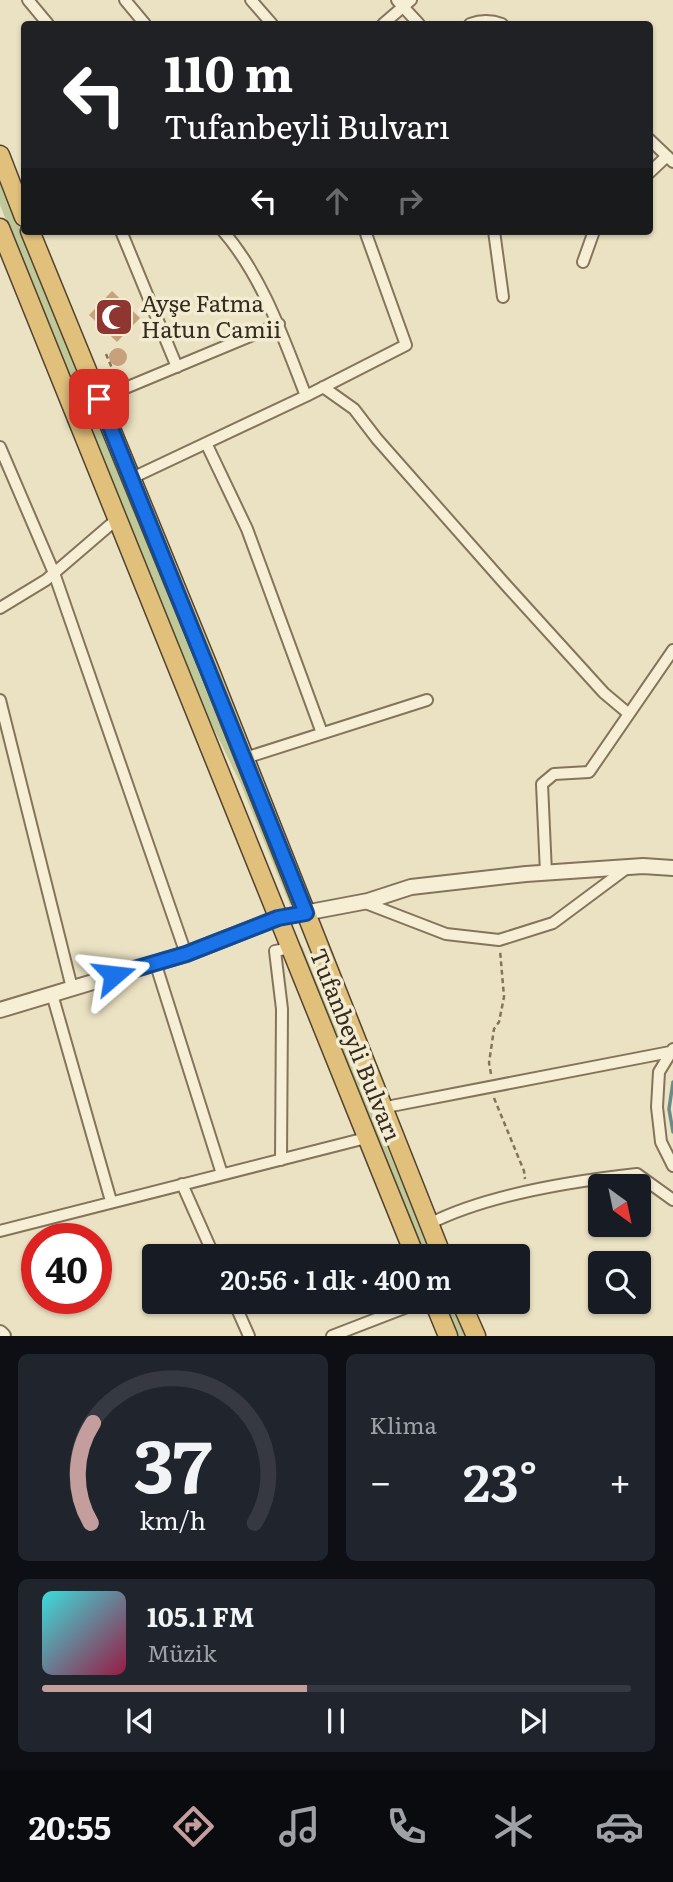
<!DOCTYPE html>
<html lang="tr">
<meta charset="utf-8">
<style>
:root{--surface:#171b24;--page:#20242c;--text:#f1f3f6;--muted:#9ea1a6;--line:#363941;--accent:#c49e9c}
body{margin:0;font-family:Literata,serif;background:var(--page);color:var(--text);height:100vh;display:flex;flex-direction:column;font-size:26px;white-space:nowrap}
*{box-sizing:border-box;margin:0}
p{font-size:23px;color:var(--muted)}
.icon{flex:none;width:38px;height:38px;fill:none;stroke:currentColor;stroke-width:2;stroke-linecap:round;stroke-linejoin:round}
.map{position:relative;height:1336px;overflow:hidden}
.panel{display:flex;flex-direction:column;gap:18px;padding:18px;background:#0d0f14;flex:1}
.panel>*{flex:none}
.top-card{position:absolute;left:21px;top:21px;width:632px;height:214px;border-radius:7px;box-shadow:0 2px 5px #0004;background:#202124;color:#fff;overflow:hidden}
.needle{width:46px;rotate:147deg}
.fabs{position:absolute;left:588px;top:1174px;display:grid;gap:14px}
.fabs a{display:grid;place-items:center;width:63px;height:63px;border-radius:7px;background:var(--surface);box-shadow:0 2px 5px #0004;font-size:35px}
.speed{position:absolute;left:21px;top:1223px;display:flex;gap:14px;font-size:35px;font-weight:700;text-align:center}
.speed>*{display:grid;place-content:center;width:91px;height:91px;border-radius:50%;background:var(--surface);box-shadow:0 2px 5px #0004;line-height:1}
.speed .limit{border:10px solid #d22;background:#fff;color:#111}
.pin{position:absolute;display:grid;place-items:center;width:60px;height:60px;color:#fff;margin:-30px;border-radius:14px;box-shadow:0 4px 10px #0006}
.me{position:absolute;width:77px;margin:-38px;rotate:73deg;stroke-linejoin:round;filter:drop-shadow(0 0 5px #0008)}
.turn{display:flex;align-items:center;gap:24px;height:147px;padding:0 28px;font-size:32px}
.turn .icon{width:91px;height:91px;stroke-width:2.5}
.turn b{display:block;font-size:49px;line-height:60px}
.lanes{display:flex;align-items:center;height:66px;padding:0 28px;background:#0003;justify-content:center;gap:35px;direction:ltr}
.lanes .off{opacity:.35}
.big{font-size:52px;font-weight:600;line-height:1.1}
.panel .card{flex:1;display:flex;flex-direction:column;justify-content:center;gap:10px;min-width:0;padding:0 24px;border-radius:10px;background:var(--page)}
.panel .dial{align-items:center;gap:0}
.dial svg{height:182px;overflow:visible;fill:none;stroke:var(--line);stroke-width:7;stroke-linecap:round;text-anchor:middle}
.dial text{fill:var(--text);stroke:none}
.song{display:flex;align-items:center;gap:21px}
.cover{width:84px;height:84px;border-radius:10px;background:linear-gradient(135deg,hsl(180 70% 55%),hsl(340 70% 35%))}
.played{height:7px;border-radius:4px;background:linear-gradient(90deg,var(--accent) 45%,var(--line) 45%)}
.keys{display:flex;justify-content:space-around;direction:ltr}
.heat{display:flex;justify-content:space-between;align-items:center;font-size:38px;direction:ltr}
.panel .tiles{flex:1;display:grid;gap:18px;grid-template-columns:1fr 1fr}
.card:last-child{grid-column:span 2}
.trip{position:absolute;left:142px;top:1244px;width:388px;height:70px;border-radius:7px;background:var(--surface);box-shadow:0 2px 5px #0004;font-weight:600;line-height:70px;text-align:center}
.menu{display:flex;height:112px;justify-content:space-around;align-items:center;background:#090b0e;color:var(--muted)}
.menu .icon{width:49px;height:49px}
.menu .on{color:var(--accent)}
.menu b{font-size:32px;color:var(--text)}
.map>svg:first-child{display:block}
.green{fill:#bec898}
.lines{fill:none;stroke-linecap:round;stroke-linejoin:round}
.stream{stroke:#6d8b86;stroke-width:3.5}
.building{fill:#c6a17b}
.minor-casing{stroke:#84745b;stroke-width:14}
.tertiary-casing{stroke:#84745b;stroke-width:18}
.trunk-casing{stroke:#52422f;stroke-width:21}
.path{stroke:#84745b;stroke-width:2.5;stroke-dasharray:5 3.5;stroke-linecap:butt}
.minor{stroke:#f6efd6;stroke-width:10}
.tertiary{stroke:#f6efd6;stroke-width:14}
.trunk{stroke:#e0c07b;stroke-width:18}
.route-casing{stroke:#114b97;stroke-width:18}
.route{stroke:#1a73e8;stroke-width:12}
.labels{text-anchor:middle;stroke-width:7;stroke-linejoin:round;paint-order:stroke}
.poi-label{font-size:23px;fill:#352b1e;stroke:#f3ecd2;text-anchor:start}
.street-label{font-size:23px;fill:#352b1e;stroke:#f3ecd2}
</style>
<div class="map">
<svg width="673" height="1336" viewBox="0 0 673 1336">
<rect width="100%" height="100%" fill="#ebe2c3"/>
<!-- green -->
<path class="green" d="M0,180L293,904L290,905L240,782L203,707L0,205Z
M302,946C344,1050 390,1153 433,1256H424L300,947Z
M443,1302H451L465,1336H457Z"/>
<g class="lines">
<!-- stream -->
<path class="stream" d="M673,1082L669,1109L673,1132"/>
</g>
<!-- building -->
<path class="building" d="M112,291L140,318L117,342L89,315Z
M109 357a9 9 0 1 1 18 0a9 9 0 1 1-18 0Z"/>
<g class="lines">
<defs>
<path id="minor" d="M28,0L48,24
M125,0L145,24
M251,0L272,24
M397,0L419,24
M383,24L411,0
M470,24C481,20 491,20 502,24
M649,139L673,162
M649,173L667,156
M121,231L177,367
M223,231C263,277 284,340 306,396
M494,231L503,297
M583,262L594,231
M323,387L354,409L377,439L505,584L604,693L629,714
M99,399L279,324
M206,443L247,529L322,733
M0,447L54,573L186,954
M132,478L306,396L406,345L365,231
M0,608L46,580L117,519
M0,700L72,988
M245,758L427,700
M546,873L542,784L554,774L589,772L673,650
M363,902L446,934L499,940L553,923L627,868
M155,962L222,1174
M52,994L111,1201
M673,1049L659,1072L657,1107L661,1142L673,1166
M381,1108L670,1052
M281,1160L282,1009L275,951L290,948
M182,1184L214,1256
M429,1224C486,1195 573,1181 637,1174L673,1200
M0,1231L366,1138
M234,1302L249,1336
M332,1336L420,1302"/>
<path id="tertiary" d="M0,1010L186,954L278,918L368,901L411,887L526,874L643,866L673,868
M0,1333L3,1336"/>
<path id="trunk" d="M0,155L24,217
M0,228L415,1256
M30,231L208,666L442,1256
M434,1302L448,1336
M461,1302L476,1336"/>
</defs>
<!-- minor casing -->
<use href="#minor" class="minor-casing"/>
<!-- tertiary casing -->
<use href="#tertiary" class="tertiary-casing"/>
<!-- trunk casing -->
<use href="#trunk" class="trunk-casing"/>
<!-- path -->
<path class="path" d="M106,354L117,380
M491,1074L489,1063L494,1029L499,1022L504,997L500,950
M494,1098L524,1171L525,1179"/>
<!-- minor -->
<use href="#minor" class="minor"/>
<!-- tertiary -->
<use href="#tertiary" class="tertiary"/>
<!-- trunk -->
<use href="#trunk" class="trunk"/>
</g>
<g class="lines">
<defs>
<path id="route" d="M99,399L306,913L278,918L186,954L114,975"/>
</defs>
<!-- route casing -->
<use href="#route" class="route-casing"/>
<!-- route -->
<use href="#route" class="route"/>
</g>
<!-- icons -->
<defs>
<symbol id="mosque-square" viewBox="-11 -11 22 22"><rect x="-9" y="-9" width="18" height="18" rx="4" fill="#8e362f" stroke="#f3ecd2"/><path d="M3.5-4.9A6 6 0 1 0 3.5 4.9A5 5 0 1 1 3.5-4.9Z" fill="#fff"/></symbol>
</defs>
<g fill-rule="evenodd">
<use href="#mosque-square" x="92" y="295" width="44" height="44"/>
</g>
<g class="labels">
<!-- poi labels -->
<g class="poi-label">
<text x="141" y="312">Ayşe Fatma<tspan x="141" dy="26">Hatun Camii</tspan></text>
</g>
<!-- street labels -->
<g class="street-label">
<text transform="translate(355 1045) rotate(68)" y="8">Tufanbeyli Bulvarı</text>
</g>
</g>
</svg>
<div class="fabs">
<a><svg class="needle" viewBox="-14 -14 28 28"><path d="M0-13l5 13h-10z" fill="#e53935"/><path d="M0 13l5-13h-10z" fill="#9ea1a6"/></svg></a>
<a><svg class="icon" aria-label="search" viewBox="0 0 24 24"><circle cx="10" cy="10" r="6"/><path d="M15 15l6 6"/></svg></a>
</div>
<div class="speed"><div class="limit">40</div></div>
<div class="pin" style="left:99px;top:399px;background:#d93025"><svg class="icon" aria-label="arrive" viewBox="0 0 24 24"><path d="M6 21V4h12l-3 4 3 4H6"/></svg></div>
<svg class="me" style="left:114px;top:975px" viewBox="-20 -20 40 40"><path d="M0-17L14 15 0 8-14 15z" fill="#1a73e8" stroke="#fff" stroke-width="4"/></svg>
<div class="trip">20:56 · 1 dk · 400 m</div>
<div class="top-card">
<div class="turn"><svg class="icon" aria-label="left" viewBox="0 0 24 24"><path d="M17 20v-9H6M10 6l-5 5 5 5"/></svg><div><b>110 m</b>Tufanbeyli Bulvarı</div></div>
<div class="lanes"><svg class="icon" aria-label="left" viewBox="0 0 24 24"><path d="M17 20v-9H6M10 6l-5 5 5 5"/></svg><svg class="icon off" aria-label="ahead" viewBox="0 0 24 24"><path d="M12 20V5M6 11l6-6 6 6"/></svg><svg class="icon off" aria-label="right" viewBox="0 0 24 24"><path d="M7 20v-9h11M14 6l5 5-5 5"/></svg></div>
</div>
</div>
<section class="panel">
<div class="tiles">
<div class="card dial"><svg viewBox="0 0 100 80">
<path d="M14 69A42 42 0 1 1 86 69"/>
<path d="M14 69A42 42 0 0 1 15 25" stroke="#c49e9c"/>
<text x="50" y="56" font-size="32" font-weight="700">37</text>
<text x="50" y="72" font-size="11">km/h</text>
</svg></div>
<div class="card"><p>Klima</p>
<div class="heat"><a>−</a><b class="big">23°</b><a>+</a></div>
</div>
<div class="card">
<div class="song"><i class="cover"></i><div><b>105.1 FM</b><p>Müzik</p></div></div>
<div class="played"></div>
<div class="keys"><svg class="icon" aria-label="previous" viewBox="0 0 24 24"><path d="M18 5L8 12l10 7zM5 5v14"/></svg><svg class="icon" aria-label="pause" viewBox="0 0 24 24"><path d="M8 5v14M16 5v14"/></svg><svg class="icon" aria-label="next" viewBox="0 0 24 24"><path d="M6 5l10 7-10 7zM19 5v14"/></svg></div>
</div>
</div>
</section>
<nav class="menu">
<b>20:55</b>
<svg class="icon on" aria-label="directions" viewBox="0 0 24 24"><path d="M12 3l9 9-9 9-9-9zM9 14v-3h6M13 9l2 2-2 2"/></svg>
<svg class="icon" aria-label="music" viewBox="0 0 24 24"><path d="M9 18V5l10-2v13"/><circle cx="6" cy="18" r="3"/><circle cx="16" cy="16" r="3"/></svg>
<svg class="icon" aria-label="phone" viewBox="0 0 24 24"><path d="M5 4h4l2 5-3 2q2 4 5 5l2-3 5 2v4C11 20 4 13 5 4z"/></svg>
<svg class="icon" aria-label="climate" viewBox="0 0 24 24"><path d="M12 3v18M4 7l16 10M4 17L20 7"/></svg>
<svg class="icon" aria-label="car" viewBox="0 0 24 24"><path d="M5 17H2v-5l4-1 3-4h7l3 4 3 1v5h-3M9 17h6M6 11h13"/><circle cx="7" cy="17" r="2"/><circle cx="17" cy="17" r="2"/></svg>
</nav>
